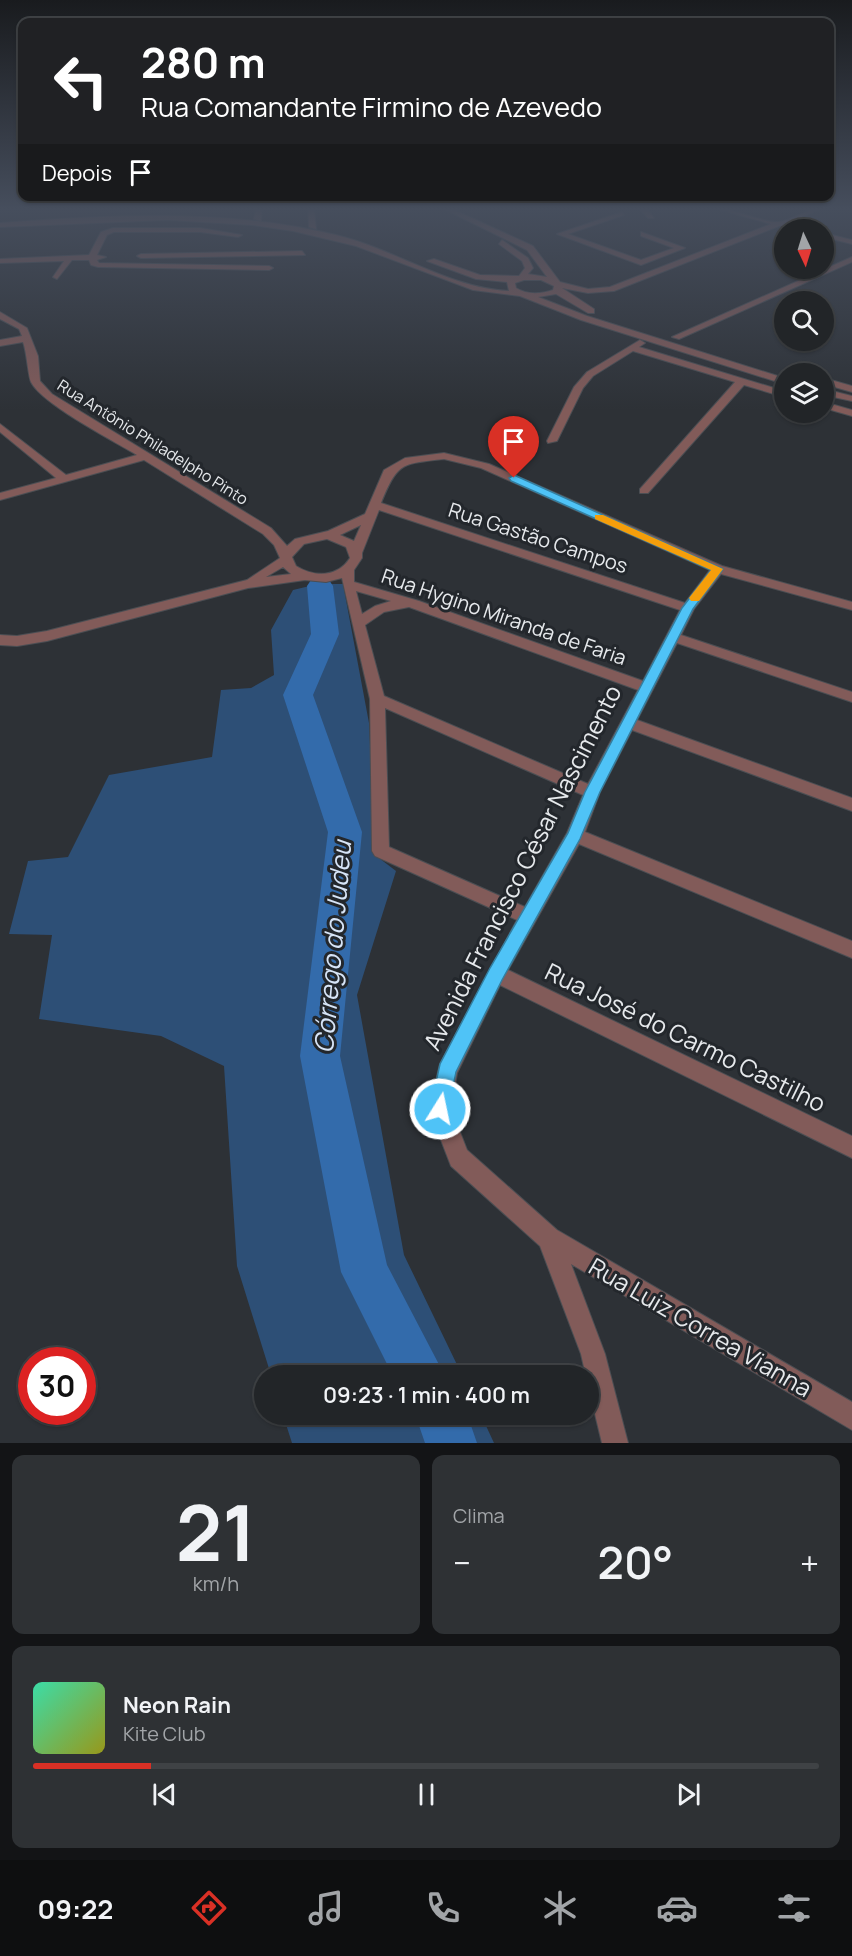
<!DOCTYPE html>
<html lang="pt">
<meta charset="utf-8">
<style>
:root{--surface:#222528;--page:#2e3134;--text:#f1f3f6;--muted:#a2a5a8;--line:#3f4245;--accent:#d93025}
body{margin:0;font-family:Manrope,sans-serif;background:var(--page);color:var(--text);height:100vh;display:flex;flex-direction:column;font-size:22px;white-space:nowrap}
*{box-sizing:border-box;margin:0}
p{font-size:20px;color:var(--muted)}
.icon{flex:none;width:33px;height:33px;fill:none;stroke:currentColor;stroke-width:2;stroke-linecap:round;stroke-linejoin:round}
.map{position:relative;height:1443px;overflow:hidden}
.sheet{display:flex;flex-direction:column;gap:12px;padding:12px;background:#131416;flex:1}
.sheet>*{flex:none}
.top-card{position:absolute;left:18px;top:18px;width:816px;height:183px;border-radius:12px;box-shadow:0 2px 4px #0004,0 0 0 2px var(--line);background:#202124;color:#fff;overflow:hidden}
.needle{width:39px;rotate:176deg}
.fabs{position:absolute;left:774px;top:219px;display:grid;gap:12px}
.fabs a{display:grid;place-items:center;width:60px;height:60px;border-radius:50%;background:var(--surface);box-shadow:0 2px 4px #0004,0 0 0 2px var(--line);font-size:30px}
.speed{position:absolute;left:18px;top:1347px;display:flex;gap:12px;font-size:30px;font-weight:700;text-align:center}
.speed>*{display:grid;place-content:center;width:78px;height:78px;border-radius:50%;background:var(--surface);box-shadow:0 2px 4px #0004,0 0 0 2px var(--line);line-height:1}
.speed .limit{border:9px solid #d22;background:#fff;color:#111}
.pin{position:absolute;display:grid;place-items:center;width:51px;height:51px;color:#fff;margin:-62px -26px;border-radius:50% 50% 50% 0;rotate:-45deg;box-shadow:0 0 6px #0007}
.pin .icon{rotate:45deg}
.me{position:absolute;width:66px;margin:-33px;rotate:10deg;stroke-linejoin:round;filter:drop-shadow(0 0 4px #0008)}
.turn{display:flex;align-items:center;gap:21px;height:126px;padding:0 24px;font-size:27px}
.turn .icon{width:78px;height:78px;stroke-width:2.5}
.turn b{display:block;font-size:42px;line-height:51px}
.then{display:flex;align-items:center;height:57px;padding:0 24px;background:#0003;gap:12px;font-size:22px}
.big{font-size:45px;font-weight:600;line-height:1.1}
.sheet .tile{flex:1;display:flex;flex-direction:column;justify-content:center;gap:9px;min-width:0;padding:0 21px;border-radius:12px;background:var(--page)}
.sheet .dial{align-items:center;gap:0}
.dial b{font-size:78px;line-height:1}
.song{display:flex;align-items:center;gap:18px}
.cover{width:72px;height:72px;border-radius:9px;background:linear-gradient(135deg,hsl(160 70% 55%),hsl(60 70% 35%))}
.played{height:6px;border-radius:3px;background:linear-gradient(90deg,var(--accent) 15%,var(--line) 15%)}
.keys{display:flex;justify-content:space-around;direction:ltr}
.heat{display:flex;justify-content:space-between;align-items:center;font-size:33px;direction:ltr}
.sheet .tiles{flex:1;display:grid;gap:12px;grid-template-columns:1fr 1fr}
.tile:last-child{grid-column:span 2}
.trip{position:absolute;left:254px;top:1365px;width:345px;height:60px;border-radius:30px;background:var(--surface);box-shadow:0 2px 4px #0004,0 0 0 2px var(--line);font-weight:600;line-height:60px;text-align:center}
.tabs{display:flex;height:96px;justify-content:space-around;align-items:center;background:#0e0f10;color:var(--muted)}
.tabs .icon{width:42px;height:42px}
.tabs .on{color:var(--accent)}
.tabs b{font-size:27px;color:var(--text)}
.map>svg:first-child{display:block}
.green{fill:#2d4f76}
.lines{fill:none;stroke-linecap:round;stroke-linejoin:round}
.river{fill:#336bab;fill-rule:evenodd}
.minor-casing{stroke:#4b4e53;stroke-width:2}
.minor{fill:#825b59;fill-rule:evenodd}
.route{fill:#4fc3f7;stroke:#337fa1;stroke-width:1.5}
.slow{fill:#f59e0b}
.labels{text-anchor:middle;stroke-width:6;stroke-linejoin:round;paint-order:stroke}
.far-street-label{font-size:16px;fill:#e6e9ec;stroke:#23272c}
.street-label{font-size:20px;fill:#e6e9ec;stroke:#23272c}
.near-street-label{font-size:24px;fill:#e6e9ec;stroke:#23272c}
.near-water-label{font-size:26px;font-style:italic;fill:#d7e5f8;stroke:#23272c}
</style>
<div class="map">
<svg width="852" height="1443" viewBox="0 0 852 1443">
<rect width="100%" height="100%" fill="#2d3136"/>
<!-- green -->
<path class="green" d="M318,584H343L369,723L375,855L396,871L357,995L404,1255L462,1375H271L237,1266L224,1066L161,1036L39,1019L52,935L9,934L28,861L68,857L109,775L212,757L221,690L251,688L274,675L271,630L293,590Z
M283,1415H481L494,1443H292Z"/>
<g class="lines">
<!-- river -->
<path class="river" d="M320,578L329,580L333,586L339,634L313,695L362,832L340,1056L387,1265L445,1376H393L341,1272L300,1056L328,832L283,695L311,634L307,586L311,580Z
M415,1414H467L477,1443H425Z"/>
<defs>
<path id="minor" d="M256,208H262L261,221L254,219Z
M308,208H314L316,229L309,227Z
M442,208H450L533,246L560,282L588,289L610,287L771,224L714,208C734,208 762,223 778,222C793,221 806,208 822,208L786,224L805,230L779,226L614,291L588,293L562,288L594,309V313H588L556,294L538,297L587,316L784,378V384L581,320L520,296L473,290L356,246L293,231L252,225L168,220L0,227V223C111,215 226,208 336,235C395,249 448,288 509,291L507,282L476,279L427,261L434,259L480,275L519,276L525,268L522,261L499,244L502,240L528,258L533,268L528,274L547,277L527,250ZM524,280H541L554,286L553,290C541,294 527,295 516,288L515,283Z
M642,208H649L648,210L654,218H648L641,210Z
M622,212L624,215L568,234L641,260L674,248L641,236V232L685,248L641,265L557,234Z
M113,228H200L242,235L238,237L200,232H114L107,235L97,255L106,257L97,260L99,263L269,266L273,268L269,270L98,267L91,265L89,260H72L57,279L53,277L64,261L0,263V259L89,255L101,232Z
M824,233L852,240V244L824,237Z
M302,251L305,255L141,258L137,256L141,254Z
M852,257V262L679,339L672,337Z
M0,312L27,328L38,356L40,381L52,394L271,528L287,546L295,539L328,531L365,514L384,470L405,458L444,453L489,464L722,566L852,602V610L721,574L694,609L681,635L852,692V702L677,643L637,720L852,798V811L632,730L600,792L585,832L852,941V958L579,844L508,970L852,1136V1158L500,985L457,1073L451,1109L467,1150L557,1230L852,1402V1430L571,1264L605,1354L628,1443H602L588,1385V1376H586L581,1354L540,1246L451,1166L429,1109L440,1064L517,920L375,856L372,851L370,699L342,578L326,582L305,580L248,588L47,641L17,646L0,645V635L17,636L47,631L247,580L280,558L274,545L263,534L144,460L0,500V493L56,478L0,432V424L66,475L137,455C114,441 42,404 31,382C28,375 27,353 23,342L0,346V340L22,336L19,329L0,319ZM444,459L481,468L710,570L685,603L381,503C398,462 401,464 444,459ZM379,510L680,610L643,681L419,601L354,582V570L362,558V553ZM361,525L354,541L340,535ZM327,539L346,547L350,558C337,578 314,577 296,566L292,557L304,544ZM283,567L291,574L266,577ZM356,591L391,601L375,606L362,614ZM409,607L638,690L588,784L384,696L365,625L384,612ZM385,708L583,795L567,833L525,907L389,847Z
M640,340L645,343L639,347L784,391V397L744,385L648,493H640V489L735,382L633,351L593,376L583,388L557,441L548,443L547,441L574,387L587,372Z
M824,378L852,386V392L824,384Z
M824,389L852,396V401L824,395Z
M824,402L852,410V416L824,408Z"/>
</defs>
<!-- minor casing -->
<use href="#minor" class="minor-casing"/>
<!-- minor -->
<use href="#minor" class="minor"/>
</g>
<!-- sky -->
<linearGradient id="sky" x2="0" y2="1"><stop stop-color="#191b1e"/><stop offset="0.51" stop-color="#464e5d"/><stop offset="1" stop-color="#464e5d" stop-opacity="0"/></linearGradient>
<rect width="852" height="410" fill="url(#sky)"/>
<!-- route -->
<path class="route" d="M514,475L723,569L693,609L600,792L580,839L502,980L456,1072L447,1116L440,1119L433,1116L430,1109L440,1064L490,968L568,833L585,792L682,608L711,570L511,481L509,478Z"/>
<!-- slow -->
<path class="slow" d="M595,515H603L723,569L699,601H691L689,598L711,570L595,519Z"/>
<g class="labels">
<!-- far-street labels -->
<g class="far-street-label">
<text transform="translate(153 442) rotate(32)" y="6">Rua Antônio Philadelpho Pinto</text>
</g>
<!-- street labels -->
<g class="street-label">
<text transform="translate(538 538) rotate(18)" y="7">Rua Gastão Campos</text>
<text transform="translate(504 617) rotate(19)" y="7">Rua Hygino Miranda de Faria</text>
</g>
<!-- near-street labels -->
<g class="near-street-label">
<text transform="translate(523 868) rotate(-63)" y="8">Avenida Francisco César Nascimento</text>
<text transform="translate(685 1038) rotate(26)" y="8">Rua José do Carmo Castilho</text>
<text transform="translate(700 1328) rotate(30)" y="8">Rua Luiz Correa Vianna</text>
</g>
<!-- near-water labels -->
<g class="near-water-label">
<text transform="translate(333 947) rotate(-85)" y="9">Córrego do Judeu</text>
</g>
</g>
</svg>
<div class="fabs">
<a><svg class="needle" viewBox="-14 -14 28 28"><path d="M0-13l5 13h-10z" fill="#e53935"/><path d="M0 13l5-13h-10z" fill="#a2a5a8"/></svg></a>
<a><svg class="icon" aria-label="search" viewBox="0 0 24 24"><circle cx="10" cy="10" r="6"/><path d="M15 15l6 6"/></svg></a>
<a><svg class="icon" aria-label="layers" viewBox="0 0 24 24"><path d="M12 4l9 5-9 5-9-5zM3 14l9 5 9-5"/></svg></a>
</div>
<div class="speed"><div class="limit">30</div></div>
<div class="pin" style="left:514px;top:478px;background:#d93025"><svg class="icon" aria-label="arrive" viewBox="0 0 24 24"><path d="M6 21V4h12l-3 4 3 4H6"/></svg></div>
<svg class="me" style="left:440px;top:1109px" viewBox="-20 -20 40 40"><circle r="17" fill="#4fc3f7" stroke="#fff" stroke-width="3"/><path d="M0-11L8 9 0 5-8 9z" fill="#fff"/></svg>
<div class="trip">09:23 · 1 min · 400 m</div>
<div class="top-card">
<div class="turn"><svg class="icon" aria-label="left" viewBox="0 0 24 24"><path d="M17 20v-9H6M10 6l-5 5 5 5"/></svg><div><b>280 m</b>Rua Comandante Firmino de Azevedo</div></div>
<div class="then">Depois<svg class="icon" aria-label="arrive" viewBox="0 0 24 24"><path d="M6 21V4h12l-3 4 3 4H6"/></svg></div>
</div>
</div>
<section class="sheet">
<div class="tiles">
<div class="tile dial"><b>21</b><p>km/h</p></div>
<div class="tile"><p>Clima</p>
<div class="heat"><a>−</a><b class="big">20°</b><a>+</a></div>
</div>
<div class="tile">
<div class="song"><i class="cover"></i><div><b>Neon Rain</b><p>Kite Club</p></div></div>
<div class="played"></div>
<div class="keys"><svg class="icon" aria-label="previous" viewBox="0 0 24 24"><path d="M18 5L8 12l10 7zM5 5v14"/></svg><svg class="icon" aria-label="pause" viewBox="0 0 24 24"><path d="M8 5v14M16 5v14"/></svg><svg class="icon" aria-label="next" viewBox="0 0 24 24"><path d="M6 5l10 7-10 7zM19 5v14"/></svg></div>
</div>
</div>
</section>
<nav class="tabs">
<b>09:22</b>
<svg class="icon on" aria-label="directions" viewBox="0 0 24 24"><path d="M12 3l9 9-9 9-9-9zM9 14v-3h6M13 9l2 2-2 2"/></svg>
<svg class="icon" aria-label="music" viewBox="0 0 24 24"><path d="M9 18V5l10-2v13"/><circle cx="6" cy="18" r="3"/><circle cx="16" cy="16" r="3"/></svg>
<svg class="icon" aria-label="phone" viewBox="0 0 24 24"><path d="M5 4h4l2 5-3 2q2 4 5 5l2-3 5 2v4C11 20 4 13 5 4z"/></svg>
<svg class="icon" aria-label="climate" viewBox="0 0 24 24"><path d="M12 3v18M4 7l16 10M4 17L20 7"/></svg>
<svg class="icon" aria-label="car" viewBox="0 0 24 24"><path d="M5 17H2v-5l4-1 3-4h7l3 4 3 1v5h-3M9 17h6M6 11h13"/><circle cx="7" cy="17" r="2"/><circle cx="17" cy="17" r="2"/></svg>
<svg class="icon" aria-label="filters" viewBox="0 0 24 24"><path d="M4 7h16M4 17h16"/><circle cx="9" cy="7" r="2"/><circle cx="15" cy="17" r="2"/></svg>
</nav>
